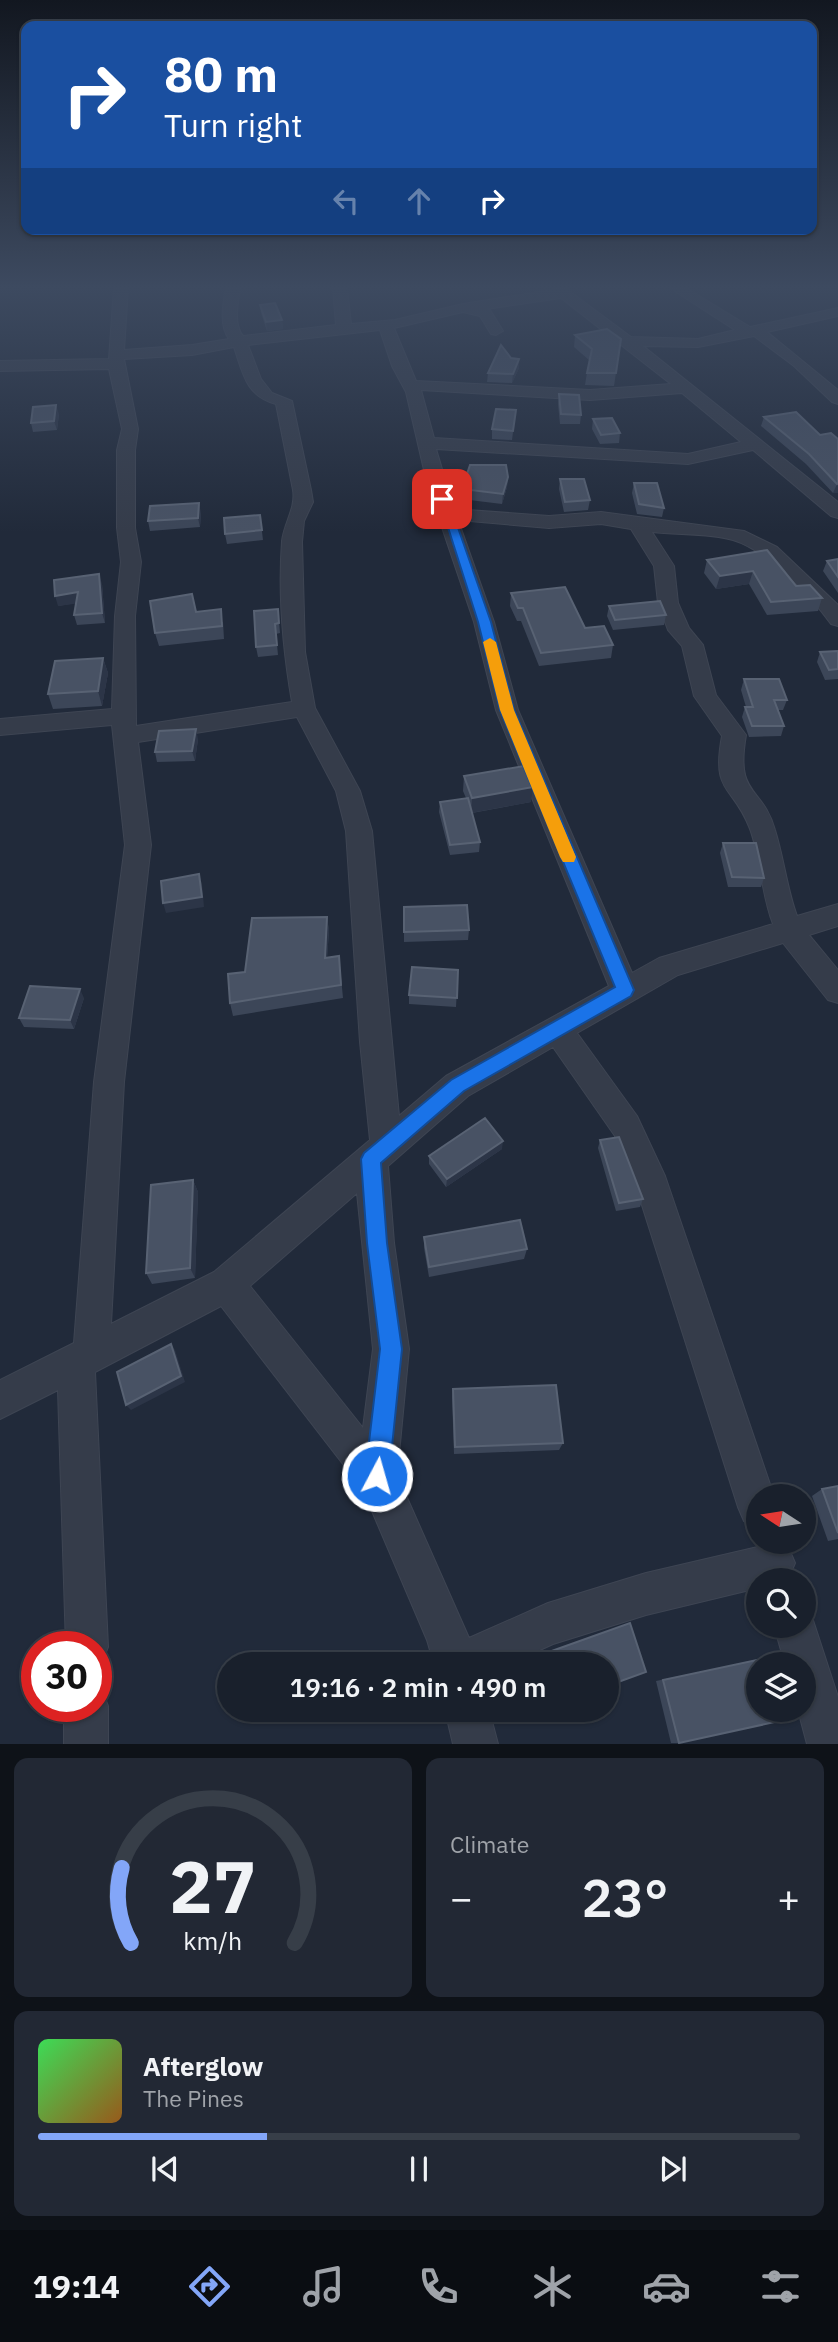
<!DOCTYPE html>
<meta charset="utf-8">
<style>
:root{--surface:#19202c;--page:#222834;--text:#f1f3f6;--muted:#9fa3a9;--line:#373e48;--accent:#83a6f8}
body{margin:0;font-family:"IBM Plex Sans",sans-serif;background:var(--page);color:var(--text);height:100vh;display:flex;flex-direction:column;font-size:26px;white-space:nowrap}
*{box-sizing:border-box;margin:0}
p{font-size:23px;color:var(--muted)}
.icon{flex:none;width:38px;height:38px;fill:none;stroke:currentColor;stroke-width:2;stroke-linecap:round;stroke-linejoin:round}
.map{position:relative;height:1744px;overflow:hidden}
.panel{display:flex;flex-direction:column;gap:14px;padding:14px;background:#0e1218;flex:1}
.panel>*{flex:none}
.guide{position:absolute;left:21px;top:21px;width:796px;height:214px;border-radius:14px;box-shadow:0 2px 5px #0004,0 0 0 2px var(--line);background:#1a4fa0;color:#fff;overflow:hidden}
.needle{width:46px;rotate:282deg}
.controls{position:absolute;left:746px;top:1484px;display:grid;gap:14px}
.controls a{display:grid;place-items:center;width:70px;height:70px;border-radius:50%;background:var(--surface);box-shadow:0 2px 5px #0004,0 0 0 2px var(--line);font-size:35px}
.speed{position:absolute;left:21px;top:1631px;display:flex;gap:14px;font-size:35px;font-weight:700;text-align:center}
.speed>*{display:grid;place-content:center;width:91px;height:91px;border-radius:50%;background:var(--surface);box-shadow:0 2px 5px #0004,0 0 0 2px var(--line);line-height:1}
.speed .limit{border:10px solid #d22;background:#fff;color:#111}
.pin{position:absolute;display:grid;place-items:center;width:60px;height:60px;color:#fff;margin:-30px;border-radius:14px;box-shadow:0 4px 10px #0006}
.me{position:absolute;width:77px;margin:-38px;rotate:6deg;stroke-linejoin:round;filter:drop-shadow(0 0 5px #0008)}
.turn{display:flex;align-items:center;gap:24px;height:147px;padding:0 28px;font-size:32px}
.turn .icon{width:91px;height:91px;stroke-width:2.5}
.turn b{display:block;font-size:49px;line-height:60px}
.lanes{display:flex;align-items:center;height:66px;padding:0 28px;background:#0003;justify-content:center;gap:35px;direction:ltr}
.lanes .off{opacity:.35}
.big{font-size:52px;font-weight:600;line-height:1.1}
.panel .widget{flex:1;display:flex;flex-direction:column;justify-content:center;gap:10px;min-width:0;padding:0 24px;border-radius:14px;background:var(--page)}
.panel .dial{align-items:center;gap:0}
.dial svg{height:182px;overflow:visible;fill:none;stroke:var(--line);stroke-width:7;stroke-linecap:round;text-anchor:middle}
.dial text{fill:var(--text);stroke:none}
.song{display:flex;align-items:center;gap:21px}
.cover{width:84px;height:84px;border-radius:10px;background:linear-gradient(135deg,hsl(130 70% 55%),hsl(30 70% 35%))}
.played{height:7px;border-radius:4px;background:linear-gradient(90deg,var(--accent) 30%,var(--line) 30%)}
.keys{display:flex;justify-content:space-around;direction:ltr}
.heat{display:flex;justify-content:space-between;align-items:center;font-size:38px;direction:ltr}
.panel .tiles{flex:1;display:grid;gap:14px;grid-template-columns:1fr 1fr}
.widget:last-child{grid-column:span 2}
.trip{position:absolute;left:217px;top:1652px;width:402px;height:70px;border-radius:35px;background:var(--surface);box-shadow:0 2px 5px #0004,0 0 0 2px var(--line);font-weight:600;line-height:70px;text-align:center}
.tab-bar{display:flex;height:112px;justify-content:space-around;align-items:center;background:#0a0d12;color:var(--muted)}
.tab-bar .icon{width:49px;height:49px}
.tab-bar .current{color:var(--accent)}
.tab-bar b{font-size:32px;color:var(--text)}
.map>svg:first-child{display:block}
.lines{fill:none;stroke-linecap:round;stroke-linejoin:round}
.minor-casing{stroke:#3e4553;stroke-width:2}
.minor{fill:#353c4a;fill-rule:evenodd}
.wall{fill:#3c4658}
.shaded-wall{fill:#2c3547}
.building{fill:#485264;stroke:#586273;stroke-width:2}
.route{fill:#1a73e8;stroke:#114b97;stroke-width:2}
.slow{fill:#f59e0b}
</style>
<div class="map">
<svg width="838" height="1744" viewBox="0 0 838 1744">
<rect width="100%" height="100%" fill="#212a3a"/>
<g class="lines">
<defs>
<path id="minor" d="M114,288H128L124,350L192,345L229,339C219,326 223,303 226,288H240C238,303 233,324 243,336L336,325L333,288H347L351,324L395,320L463,304L565,288L631,337L698,339L735,330L670,288H686L750,327L838,308V316L767,332L838,390V404L832,402L794,366L754,336L698,347L643,346L838,502V518L831,516L753,450L688,464L436,449L454,509L549,516L601,512L744,531L777,547L838,605V626L831,624C811,596 767,550 733,540C709,533 678,535 652,532L674,566L678,603L689,628L703,645L716,695L746,735C735,798 762,784 775,830C784,859 787,889 797,916L838,904V926L809,935L838,970V1003L828,1000L783,943L678,975L577,1033L637,1116L665,1176L774,1496H758V1527L744,1521L738,1507L633,1177L615,1136L553,1047L468,1096L388,1166L394,1243L409,1349L397,1475L469,1638L548,1603L646,1573L775,1543L789,1549L795,1563L789,1577L758,1580V1588L646,1615L553,1644L509,1664H434L427,1640L363,1490L221,1306L95,1372L108,1647L102,1662L96,1665V1647H66L58,1390L0,1419V1380L74,1343L94,1082L125,845L112,725L0,735V719L112,709L115,616L121,562L117,528V450L122,429L109,369L0,371V361L109,359ZM561,298L671,384L590,390L416,381L394,328L463,312L480,316L491,334L496,335L503,331L490,310L486,309ZM380,330L392,366L406,392L427,483L474,622L496,710L609,986L446,1076L399,1116L372,831L360,791L315,708L305,652L302,542L304,521L313,502L311,490L292,401L272,393L261,379L248,345ZM234,347C243,374 246,396 276,404L293,490C296,508 284,523 282,541C278,595 283,650 292,702L136,726L135,616L141,562L135,528V450L138,429L124,359L192,355ZM421,390L590,400L682,393L741,442L688,454L434,438ZM458,520L549,528L601,524L631,529L654,566L658,603L668,630L682,646L694,696L722,736C711,795 733,784 750,829C761,859 761,893 773,924L659,958L632,973L518,710L494,622ZM297,717L336,791L346,831L360,1042L370,1140L214,1272L111,1324L124,1082L151,845L138,742ZM357,1193L373,1349L363,1428L250,1286Z
M803,1608L810,1611L838,1697V1744H807L798,1710H803V1664H785L774,1626H803Z
M96,1688L102,1690L108,1706V1744H64V1706H96Z
M445,1710H489L498,1744H453Z"/>
</defs>
<!-- minor casing -->
<use href="#minor" class="minor-casing"/>
<!-- minor -->
<use href="#minor" class="minor"/>
</g>
<!-- wall -->
<path class="wall" d="M260,305L282,320L283,329L267,331L261,313Z
M575,335L621,339L614,386L585,385L589,360L574,347Z
M519,368L512,383L487,382L488,373Z
M559,394L581,415L580,424H560L558,404Z
M516,410L512,440L492,439V429Z
M59,414L57,430L33,432L31,423Z
M764,417L820,435L838,439V493H833L806,464L761,426Z
M593,419L620,433L619,443L600,444L592,429Z
M508,477L507,487L502,504L461,499L462,489Z
M560,479L590,500L588,510L564,512L559,489Z
M634,483L664,508L662,517L637,514L632,493Z
M201,513L200,527L150,531L148,521Z
M260,515L263,540L227,544L225,534Z
M767,550L796,586L822,598L818,611L767,615L749,584L716,589L704,573L707,560Z
M838,559V593L823,571L827,561Z
M102,584L105,623L77,625L74,615L76,603L58,606Z
M511,593L585,628L613,645L611,658L539,666L521,621H517L510,606Z
M609,606L666,615L664,625L613,630L607,616Z
M278,609L280,633L276,634L278,655L258,657L256,647Z
M196,612L223,622L224,639L159,646L155,633Z
M838,651V679L825,680L817,662L820,652Z
M103,658L108,673L102,706L53,709L48,694Z
M744,679L787,700L783,710H778L784,726L781,736L749,737L742,717L745,707H746L741,690Z
M198,739L195,761L157,762L155,752Z
M464,776L531,802L472,813L480,842L479,852L450,855L439,812L440,802L466,798L463,791Z
M723,843L764,878L761,887H728L720,853Z
M404,907L469,930L468,940L404,942Z
M327,917L329,931L327,958L339,956L343,998L233,1016L230,1003L245,972Z
M458,970L456,1007L409,1004V995Z
M84,998L74,1029L24,1027L19,1018Z
M600,1140L643,1199L640,1207L616,1211L598,1148Z
M502,1149L446,1187L429,1164V1156Z
M193,1180L198,1192L195,1278L152,1284L146,1273Z
M424,1237L527,1249L524,1259L429,1277L424,1248Z
M453,1389L563,1443L559,1450L454,1454L452,1397Z
M838,1486V1539L828,1541L812,1496L822,1489Z
M766,1658L679,1743H671L656,1681Z"/>
<!-- shaded-wall -->
<path class="shaded-wall" d="M282,320L283,329L267,331L266,322Z
M519,359V368L512,383L513,374Z
M56,405L59,414L57,430L54,421Z
M508,477L507,487L502,504L503,494Z
M838,483V493H833L837,484Z
M199,503L201,513L200,527L198,518Z
M753,571L749,584L716,589L720,576Z
M99,574L102,584L105,623L102,613Z
M78,592L81,603L58,606L55,596Z
M103,658L108,673L102,706L98,691Z
M196,729L198,739L195,761L192,751Z
M533,787L531,802L471,813L472,798Z
M199,874L202,884L204,907L166,913L163,903Z
M327,917L329,931L326,971L325,958Z
M80,989L84,998L74,1029L70,1020Z
M503,1141L502,1149L446,1187L447,1179Z
M193,1180L198,1192L195,1278L190,1268Z
M171,1344L175,1350L185,1382L131,1410L126,1405Z"/>
<!-- building -->
<path class="building" d="M275,303L282,320L266,322L260,305Z
M607,329L621,339L616,373H587L592,349L575,335Z
M501,345L511,358L519,359L513,374L488,373Z
M559,394L579,395L581,415L561,414Z
M56,405L54,421L31,423L33,407Z
M496,409L516,410L513,431L492,429Z
M796,412L820,435L831,433L838,439V483L837,484L809,454L764,417Z
M612,418L620,433L601,435L593,419Z
M470,465H506L508,477L503,494L462,489Z
M560,479H584L590,500L565,502Z
M634,483H657L664,508L639,504Z
M199,503L198,518L148,521L150,506Z
M260,515L262,530L225,534L224,518Z
M767,550L796,586L810,585L822,598L771,602L753,571L720,576L707,560Z
M838,559V577L827,561Z
M99,574L102,613L74,615L78,592L55,596L54,580Z
M565,587L585,628L604,626L613,645L541,653L523,608H518L511,593Z
M192,594L196,612L221,609L222,626L155,633L150,601Z
M660,601L666,615L615,620L609,606Z
M278,609L279,623L275,624L277,645L256,647L254,611Z
M838,651V669L829,670L820,652Z
M103,658L98,691L48,694L55,661Z
M744,679H779L787,700H774L784,726H752L745,707H753Z
M196,729L192,751L155,752L159,731Z
M524,766L533,787L472,798L464,776Z
M468,798L480,842L450,845L440,802Z
M723,843H756L764,878L732,877Z
M199,874L202,897L163,903L161,881Z
M467,905L469,930L404,932V907Z
M327,917L325,958L339,956L341,985L230,1003L228,974L245,972L252,918Z
M412,967L458,970L457,998L409,995Z
M30,986L80,989L70,1020L19,1018Z
M485,1118L503,1141L447,1179L429,1156Z
M619,1137L643,1199L619,1203L600,1140Z
M193,1180L190,1268L146,1273L151,1185Z
M520,1220L527,1249L429,1267L424,1237Z
M171,1344L181,1376L126,1405L117,1372Z
M556,1385L563,1443L455,1447L453,1389Z
M838,1486V1533L822,1489Z
M630,1623L646,1672L607,1686V1664H518V1663Z
M766,1658L768,1664H758V1710H781L784,1720L679,1743L663,1680Z
M530,1710H541L531,1713Z"/>
<!-- sky -->
<linearGradient id="sky" x2="0" y2="1"><stop stop-color="#121720"/><stop offset="0.54" stop-color="#3d4a60"/><stop offset="1" stop-color="#3d4a60" stop-opacity="0"/></linearGradient>
<rect width="838" height="532" fill="url(#sky)"/>
<!-- route -->
<path class="route" d="M438,496L448,499L491,622L514,710L634,990L631,996L464,1091L381,1163L387,1243L402,1349L389,1476L385,1484L377,1487L368,1484L365,1476L380,1349L367,1243L361,1159L364,1153L451,1080L615,987L500,710L478,622Z"/>
<!-- slow -->
<path class="slow" d="M490,638L496,642L514,710L576,857L574,862H563L560,857L500,710L483,642Z"/>
</svg>
<div class="controls">
<a><svg class="needle" viewBox="-14 -14 28 28"><path d="M0-13l5 13h-10z" fill="#e53935"/><path d="M0 13l5-13h-10z" fill="#9fa3a9"/></svg></a>
<a><svg class="icon" aria-label="search" viewBox="0 0 24 24"><circle cx="10" cy="10" r="6"/><path d="M15 15l6 6"/></svg></a>
<a><svg class="icon" aria-label="layers" viewBox="0 0 24 24"><path d="M12 4l9 5-9 5-9-5zM3 14l9 5 9-5"/></svg></a>
</div>
<div class="speed"><div class="limit">30</div></div>
<div class="pin" style="left:442px;top:499px;background:#d93025"><svg class="icon" aria-label="arrive" viewBox="0 0 24 24"><path d="M6 21V4h12l-3 4 3 4H6"/></svg></div>
<svg class="me" style="left:377px;top:1476px" viewBox="-20 -20 40 40"><circle r="17" fill="#1a73e8" stroke="#fff" stroke-width="3"/><path d="M0-11L8 9 0 5-8 9z" fill="#fff"/></svg>
<div class="trip">19:16 · 2 min · 490 m</div>
<div class="guide">
<div class="turn"><svg class="icon" aria-label="right" viewBox="0 0 24 24"><path d="M7 20v-9h11M14 6l5 5-5 5"/></svg><div><b>80 m</b>Turn right</div></div>
<div class="lanes"><svg class="icon off" aria-label="left" viewBox="0 0 24 24"><path d="M17 20v-9H6M10 6l-5 5 5 5"/></svg><svg class="icon off" aria-label="ahead" viewBox="0 0 24 24"><path d="M12 20V5M6 11l6-6 6 6"/></svg><svg class="icon" aria-label="right" viewBox="0 0 24 24"><path d="M7 20v-9h11M14 6l5 5-5 5"/></svg></div>
</div>
</div>
<section class="panel">
<div class="tiles">
<div class="widget dial"><svg viewBox="0 0 100 80">
<path d="M14 69A42 42 0 1 1 86 69"/>
<path d="M14 69A42 42 0 0 1 10 36" stroke="#83a6f8"/>
<text x="50" y="56" font-size="32" font-weight="700">27</text>
<text x="50" y="72" font-size="11">km/h</text>
</svg></div>
<div class="widget"><p>Climate</p>
<div class="heat"><a>−</a><b class="big">23°</b><a>+</a></div>
</div>
<div class="widget">
<div class="song"><i class="cover"></i><div><b>Afterglow</b><p>The Pines</p></div></div>
<div class="played"></div>
<div class="keys"><svg class="icon" aria-label="previous" viewBox="0 0 24 24"><path d="M18 5L8 12l10 7zM5 5v14"/></svg><svg class="icon" aria-label="pause" viewBox="0 0 24 24"><path d="M8 5v14M16 5v14"/></svg><svg class="icon" aria-label="next" viewBox="0 0 24 24"><path d="M6 5l10 7-10 7zM19 5v14"/></svg></div>
</div>
</div>
</section>
<nav class="tab-bar">
<b>19:14</b>
<svg class="icon current" aria-label="directions" viewBox="0 0 24 24"><path d="M12 3l9 9-9 9-9-9zM9 14v-3h6M13 9l2 2-2 2"/></svg>
<svg class="icon" aria-label="music" viewBox="0 0 24 24"><path d="M9 18V5l10-2v13"/><circle cx="6" cy="18" r="3"/><circle cx="16" cy="16" r="3"/></svg>
<svg class="icon" aria-label="phone" viewBox="0 0 24 24"><path d="M5 4h4l2 5-3 2q2 4 5 5l2-3 5 2v4C11 20 4 13 5 4z"/></svg>
<svg class="icon" aria-label="climate" viewBox="0 0 24 24"><path d="M12 3v18M4 7l16 10M4 17L20 7"/></svg>
<svg class="icon" aria-label="car" viewBox="0 0 24 24"><path d="M5 17H2v-5l4-1 3-4h7l3 4 3 1v5h-3M9 17h6M6 11h13"/><circle cx="7" cy="17" r="2"/><circle cx="17" cy="17" r="2"/></svg>
<svg class="icon" aria-label="filters" viewBox="0 0 24 24"><path d="M4 7h16M4 17h16"/><circle cx="9" cy="7" r="2"/><circle cx="15" cy="17" r="2"/></svg>
</nav>
